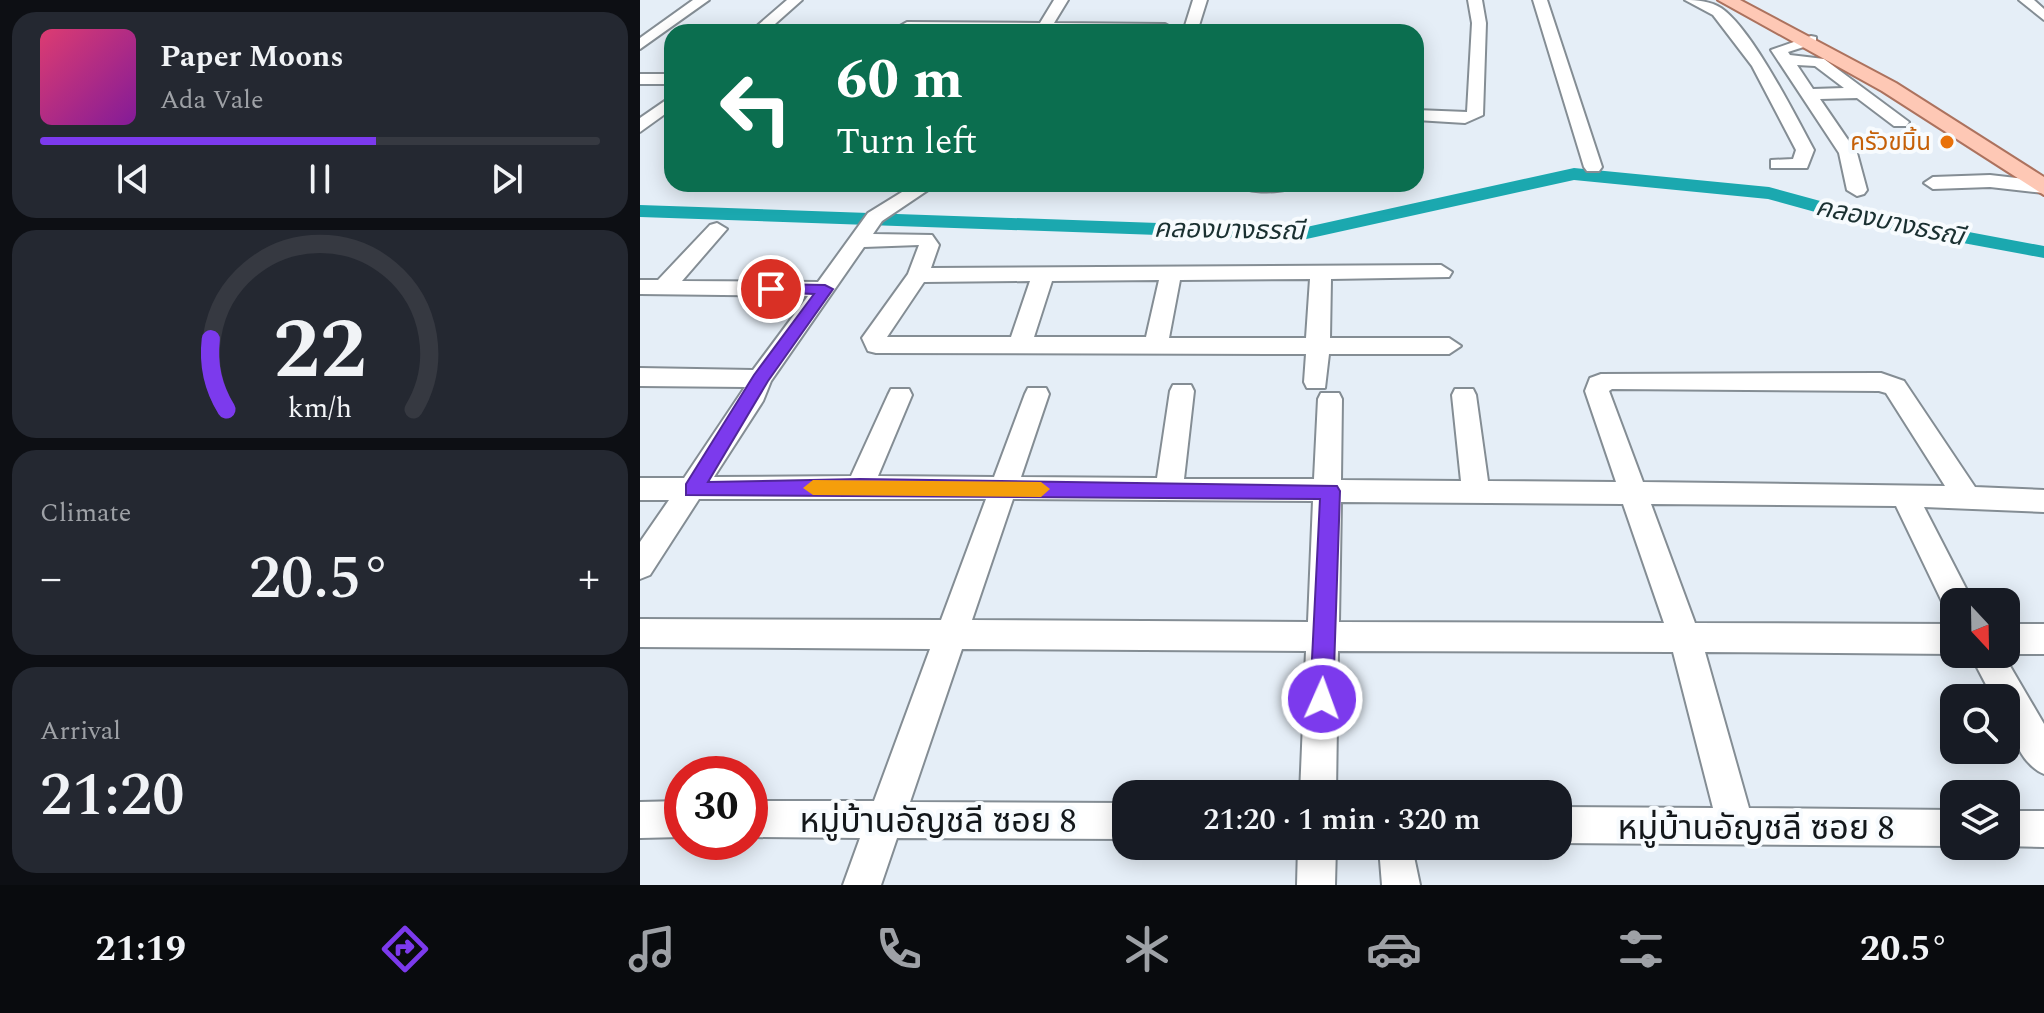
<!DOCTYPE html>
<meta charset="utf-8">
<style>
:root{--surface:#171b24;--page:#242831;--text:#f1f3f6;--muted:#9ea1a6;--line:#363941;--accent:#7c3aed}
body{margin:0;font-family:Spectral,"Noto Sans Thai",serif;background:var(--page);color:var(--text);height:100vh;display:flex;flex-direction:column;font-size:30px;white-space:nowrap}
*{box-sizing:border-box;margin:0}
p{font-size:26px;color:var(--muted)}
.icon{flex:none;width:44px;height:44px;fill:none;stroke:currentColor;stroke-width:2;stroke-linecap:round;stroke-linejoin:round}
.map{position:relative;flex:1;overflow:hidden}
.panel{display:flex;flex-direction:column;gap:12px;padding:12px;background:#0d0f14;width:640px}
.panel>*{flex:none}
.banner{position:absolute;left:24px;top:24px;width:760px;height:168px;border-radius:24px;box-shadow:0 4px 20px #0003;background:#0b6e4f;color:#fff;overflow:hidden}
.needle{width:52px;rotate:158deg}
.buttons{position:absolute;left:1300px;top:588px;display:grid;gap:16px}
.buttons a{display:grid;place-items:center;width:80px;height:80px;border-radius:16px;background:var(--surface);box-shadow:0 4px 20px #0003;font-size:40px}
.speed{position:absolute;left:24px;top:756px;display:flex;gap:16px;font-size:40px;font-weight:700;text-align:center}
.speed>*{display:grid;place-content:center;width:104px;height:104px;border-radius:50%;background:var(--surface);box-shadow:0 4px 20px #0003;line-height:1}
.speed .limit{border:12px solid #d22;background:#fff;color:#111}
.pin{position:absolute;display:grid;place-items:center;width:68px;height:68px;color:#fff;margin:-34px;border:4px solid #fff;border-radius:50%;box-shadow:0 2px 8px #0007}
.me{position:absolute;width:88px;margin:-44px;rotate:2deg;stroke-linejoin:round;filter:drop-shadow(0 0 6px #0008)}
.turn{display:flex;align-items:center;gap:28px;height:168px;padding:0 40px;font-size:36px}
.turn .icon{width:104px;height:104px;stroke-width:2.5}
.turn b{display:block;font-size:56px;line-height:68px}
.big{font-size:60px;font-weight:600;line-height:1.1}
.panel .widget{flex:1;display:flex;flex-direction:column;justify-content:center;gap:12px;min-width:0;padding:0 28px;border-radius:24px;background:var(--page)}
.panel .dial{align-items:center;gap:0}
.dial svg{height:208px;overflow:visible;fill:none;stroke:var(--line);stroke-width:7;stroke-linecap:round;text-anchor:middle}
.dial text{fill:var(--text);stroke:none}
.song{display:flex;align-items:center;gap:24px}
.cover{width:96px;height:96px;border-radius:12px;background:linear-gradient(135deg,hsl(340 70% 55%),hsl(290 70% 35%))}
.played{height:8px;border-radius:4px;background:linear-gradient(90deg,var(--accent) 60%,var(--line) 60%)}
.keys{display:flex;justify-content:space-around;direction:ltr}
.heat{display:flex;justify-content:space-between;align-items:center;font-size:44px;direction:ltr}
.trip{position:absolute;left:472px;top:780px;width:460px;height:80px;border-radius:24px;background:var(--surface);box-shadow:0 4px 20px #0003;font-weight:600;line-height:80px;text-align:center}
.dock{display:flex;height:128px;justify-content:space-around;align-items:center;background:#090b0e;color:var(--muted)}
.dock .icon{width:56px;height:56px}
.dock .active{color:var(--accent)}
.dock b{font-size:36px;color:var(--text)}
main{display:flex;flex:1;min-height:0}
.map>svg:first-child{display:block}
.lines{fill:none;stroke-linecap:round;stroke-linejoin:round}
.canal{fill:#1ba8af;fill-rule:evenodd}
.minor-casing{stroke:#848d94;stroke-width:4}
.major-casing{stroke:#ac725e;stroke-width:4}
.minor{fill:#fff;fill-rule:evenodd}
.major{fill:#fec8b5;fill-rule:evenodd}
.route{fill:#7c3aed;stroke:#51269a;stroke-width:2}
.slow{fill:#f59e0b}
.food-dot{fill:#e8710a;stroke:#f7fbfe;stroke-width:3}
.labels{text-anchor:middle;stroke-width:8;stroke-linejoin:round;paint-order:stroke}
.far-food-label{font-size:24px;fill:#c56008;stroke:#f7fbfe;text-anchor:end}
.far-water-label{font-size:26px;font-style:italic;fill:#1a3031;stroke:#f7fbfe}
.near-street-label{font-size:34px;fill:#13171a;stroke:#f7fbfe}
</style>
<main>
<section class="panel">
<div class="widget">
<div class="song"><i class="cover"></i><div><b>Paper Moons</b><p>Ada Vale</p></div></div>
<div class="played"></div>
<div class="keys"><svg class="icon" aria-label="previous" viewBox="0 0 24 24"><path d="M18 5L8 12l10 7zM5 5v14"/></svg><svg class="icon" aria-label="pause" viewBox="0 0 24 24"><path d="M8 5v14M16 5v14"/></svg><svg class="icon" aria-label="next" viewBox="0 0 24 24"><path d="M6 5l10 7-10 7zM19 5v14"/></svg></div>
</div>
<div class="widget dial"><svg viewBox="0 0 100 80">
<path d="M14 69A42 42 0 1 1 86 69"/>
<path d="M14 69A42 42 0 0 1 8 42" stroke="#7c3aed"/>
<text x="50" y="56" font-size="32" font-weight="700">22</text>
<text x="50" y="72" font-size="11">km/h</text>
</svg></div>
<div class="widget"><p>Climate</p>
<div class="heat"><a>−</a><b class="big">20.5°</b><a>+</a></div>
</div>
<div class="widget"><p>Arrival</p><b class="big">21:20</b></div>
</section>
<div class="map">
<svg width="1404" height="885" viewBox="0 0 1404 885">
<rect width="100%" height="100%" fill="#e5eef7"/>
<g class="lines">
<!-- canal -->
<path class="canal" d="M934,168L1129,187L1217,211L1404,246V258L1215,223L1128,199L934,180L662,240L0,217V205L662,228Z"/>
<defs>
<path id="minor" d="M53,0H69L0,49V38Z
M147,0H162L126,32H110Z
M414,0H428L414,23L525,24L532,28L526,32L267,30L260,26L267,22L400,23Z
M553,0H567L557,32H543Z
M828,0H842L846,23L843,115L825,123L776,120V110L827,112L832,23Z
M893,0H907L962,167L959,171H947L944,167Z
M1045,0C1058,0 1070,1 1081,8C1112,29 1155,115 1174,150L1167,168H1131V160L1153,159L1156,150L1112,66L1073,15Z
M1379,0H1394L1404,9V20Z
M1171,36L1176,37V43L1148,52L1150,55L1184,59L1269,122L1266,126H1254L1217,98L1180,99L1217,153L1227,190L1224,194L1217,196L1207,190L1199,153L1131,50ZM1157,65L1175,66L1204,88L1173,89Z
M0,74H32V84H0Z
M32,96V109L0,132V118Z
M1350,175L1404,181V193L1350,187L1293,189L1284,183L1293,177Z
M275,184H297L242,221L233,234L292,235L299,245L291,268L801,265L812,272L809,277L691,279L690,338H809L821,346L809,354H689L685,388H667L664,382L666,354L236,353L228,351L222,338L268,274L279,245L224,247L131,381L123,401L74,477L211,476L248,395L251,389H269L272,395L238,476L354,477L385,394L388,388H406L409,394L381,477L517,478L530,391L533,385H551L554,391L544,479H674L678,399L681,393H699L702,399L701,480L821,481L812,395L815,389H833L836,395L848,481L976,482L945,391L950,378L961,374L1241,373L1264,381L1335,487L1404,490V512L1284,507L1333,602H1314V614L1307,612L1256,506L1011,504L1055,623L1314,624V654L1065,652L1109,808L1314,810L1315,846L918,843V807L1073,808L1033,652L698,651L696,794H660L666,651L322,649L270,802L486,803V839L257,838L241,885H203L220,838L110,837V801H234L290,649L0,647V619L301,620L346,499H59L10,575L0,579V542L29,500H0V478H44L105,387L0,386V368L113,370L168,296L0,294V280H18L70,225L77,223L87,229L42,281L178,282L228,213ZM670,279L666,338H529L540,280ZM519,280L506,337H394L412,281ZM390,281L371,337H247L284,282ZM972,389L1239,391L1246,393L1305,486L1003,482L969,391ZM373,499L673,501L668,622L332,620ZM701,502L983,504L1024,623L699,622Z
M523,184H543L534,190Z
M597,184H656C646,194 607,194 597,184Z
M1366,624H1404V654H1366Z
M1330,654H1363L1404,724V774C1378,763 1366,724 1366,698H1353Z
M42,801V837L0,838V802Z
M1366,811H1404V847L1363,846H1366Z
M658,846H696L695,885H657Z
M746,847H772L780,885H742L740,860Z"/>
<path id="major" d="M1078,0H1100L1256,83L1404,177V195L1242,91Z"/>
</defs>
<!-- minor casing -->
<use href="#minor" class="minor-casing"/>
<!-- major casing -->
<use href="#major" class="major-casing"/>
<!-- minor -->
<use href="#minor" class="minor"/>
<!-- major -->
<use href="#major" class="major"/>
</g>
<!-- route -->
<path class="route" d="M131,284L185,285L193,289L128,381L68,482L220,479L697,486L700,491L693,699L690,707L682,710L674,707L670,699L680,499L46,495V484L114,375L174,294L126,292V285Z"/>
<!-- slow -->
<path class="slow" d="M173,480L401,482L410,489L401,497L173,495L163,488Z"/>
<!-- markers -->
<circle class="food-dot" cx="1307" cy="142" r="8"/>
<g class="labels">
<!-- far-food labels -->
<g class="far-food-label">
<text x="1291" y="150">ครัวขมิ้น</text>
</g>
<!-- far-water labels -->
<g class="far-water-label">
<text transform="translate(1250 221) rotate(12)" y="9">คลองบางธรณี</text>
<text transform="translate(589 229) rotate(1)" y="9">คลองบางธรณี</text>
</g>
<!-- near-street labels -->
<g class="near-street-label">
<text x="298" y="832">หมู่บ้านอัญชลี ซอย 8</text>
<text x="1116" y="839">หมู่บ้านอัญชลี ซอย 8</text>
</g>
</g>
</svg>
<div class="buttons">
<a><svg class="needle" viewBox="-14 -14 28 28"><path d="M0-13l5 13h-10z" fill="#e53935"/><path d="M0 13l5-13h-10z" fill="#9ea1a6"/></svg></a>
<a><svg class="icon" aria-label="search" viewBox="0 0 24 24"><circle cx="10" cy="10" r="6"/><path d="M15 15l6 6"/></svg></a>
<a><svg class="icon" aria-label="layers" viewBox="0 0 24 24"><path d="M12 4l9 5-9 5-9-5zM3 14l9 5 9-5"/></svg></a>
</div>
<div class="speed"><div class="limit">30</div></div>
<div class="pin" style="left:131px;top:289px;background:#d93025"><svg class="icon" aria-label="arrive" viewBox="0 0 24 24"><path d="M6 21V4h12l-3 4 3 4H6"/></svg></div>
<svg class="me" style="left:682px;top:699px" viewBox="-20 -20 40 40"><circle r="17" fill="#7c3aed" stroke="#fff" stroke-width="3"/><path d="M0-11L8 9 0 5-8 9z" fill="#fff"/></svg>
<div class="trip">21:20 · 1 min · 320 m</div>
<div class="banner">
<div class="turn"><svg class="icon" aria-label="left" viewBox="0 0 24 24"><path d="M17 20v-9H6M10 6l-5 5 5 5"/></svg><div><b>60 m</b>Turn left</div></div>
</div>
</div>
</main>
<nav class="dock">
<b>21:19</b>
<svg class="icon active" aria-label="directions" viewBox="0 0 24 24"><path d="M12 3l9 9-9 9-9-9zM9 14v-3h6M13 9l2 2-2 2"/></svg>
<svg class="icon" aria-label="music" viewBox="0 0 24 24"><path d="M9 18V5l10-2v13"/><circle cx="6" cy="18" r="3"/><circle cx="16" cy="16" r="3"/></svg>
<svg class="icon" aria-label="phone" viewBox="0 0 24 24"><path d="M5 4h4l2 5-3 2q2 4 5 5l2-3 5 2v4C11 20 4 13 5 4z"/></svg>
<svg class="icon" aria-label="climate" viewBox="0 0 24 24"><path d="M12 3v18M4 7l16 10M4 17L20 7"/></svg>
<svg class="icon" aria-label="car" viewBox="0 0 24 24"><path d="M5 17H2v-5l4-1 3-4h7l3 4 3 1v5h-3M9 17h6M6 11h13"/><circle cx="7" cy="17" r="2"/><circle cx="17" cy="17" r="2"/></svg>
<svg class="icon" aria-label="filters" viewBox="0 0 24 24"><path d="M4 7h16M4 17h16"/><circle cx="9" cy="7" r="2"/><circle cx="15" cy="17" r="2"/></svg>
<b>20.5°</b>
</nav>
